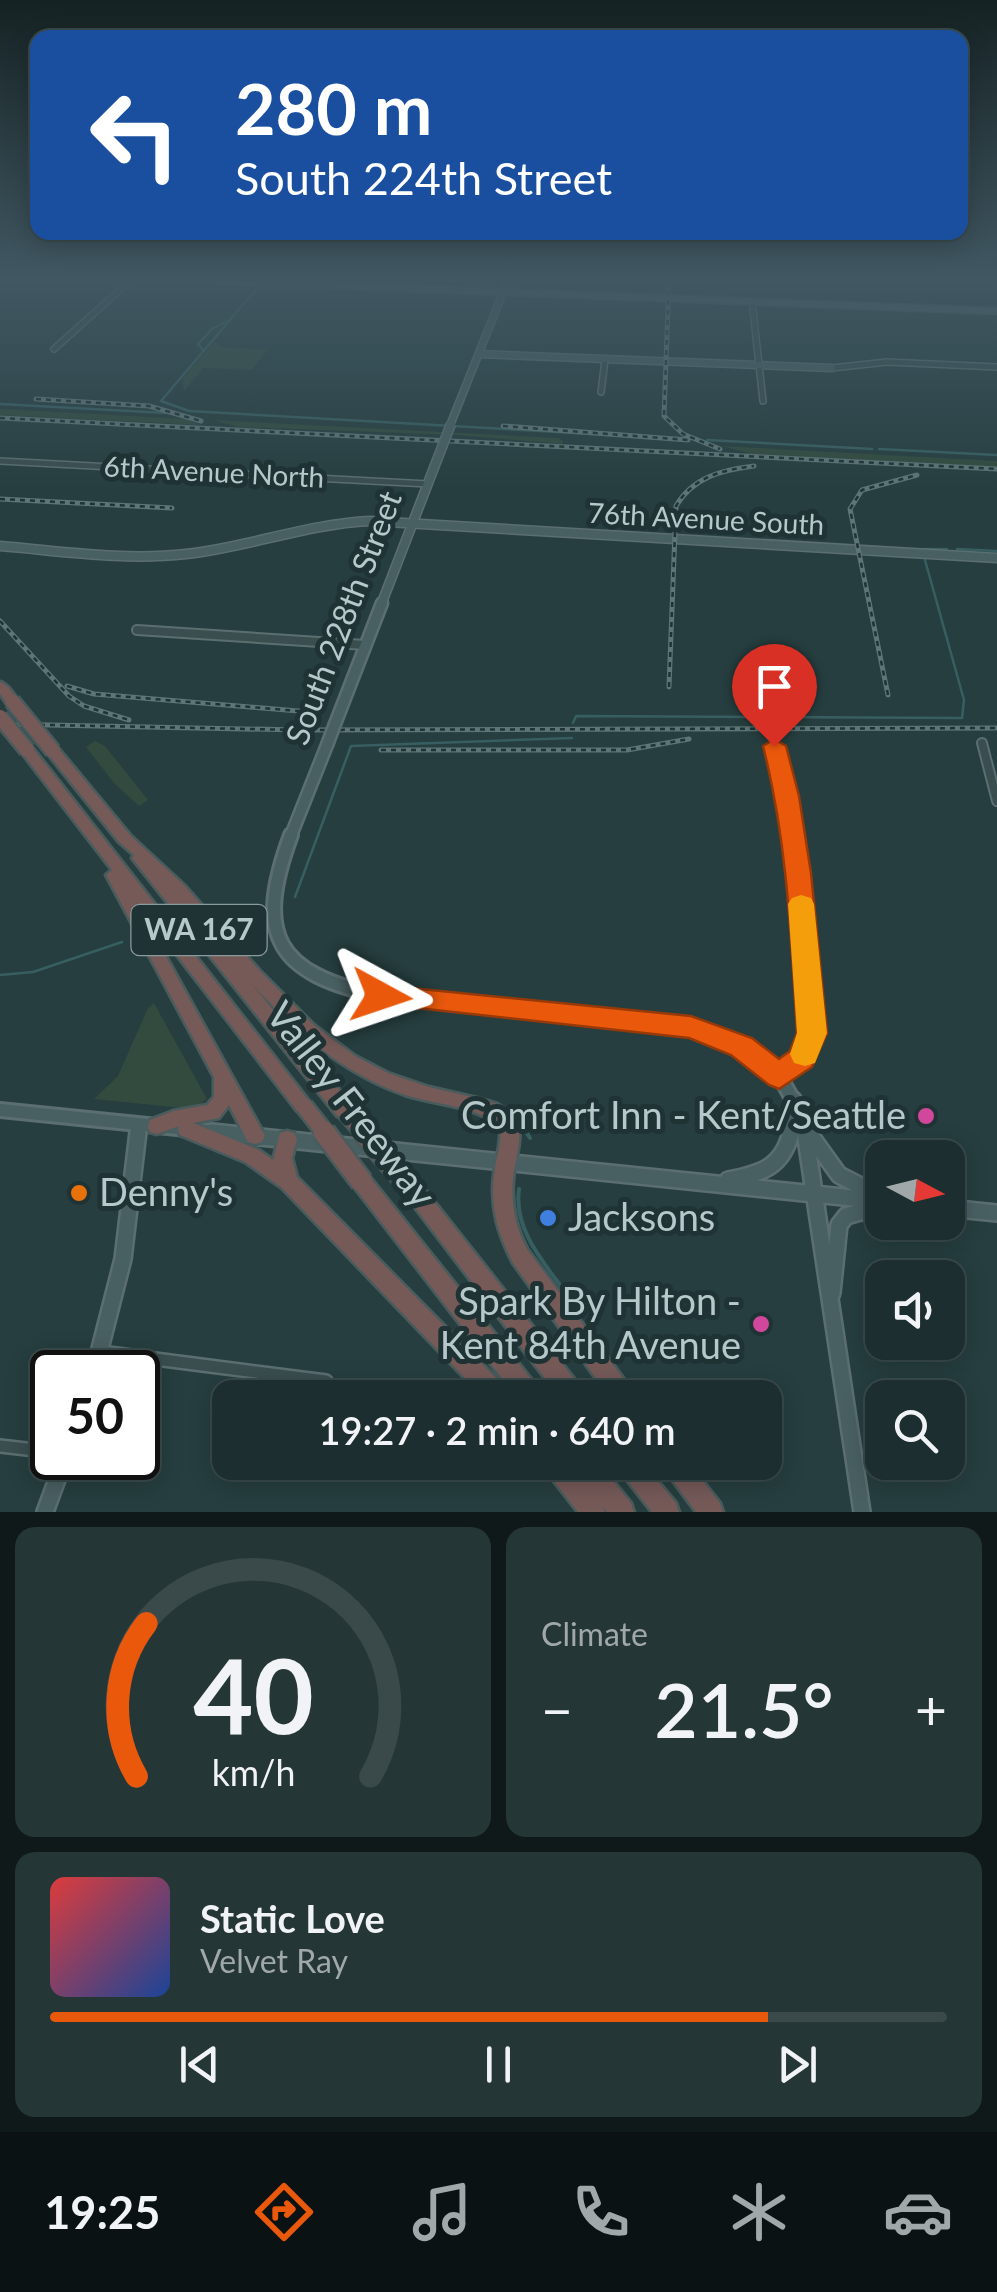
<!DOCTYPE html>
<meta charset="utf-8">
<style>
:root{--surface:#1c2e2f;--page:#253637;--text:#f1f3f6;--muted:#a0a8aa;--line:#3a4a4b;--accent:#ea580c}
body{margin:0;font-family:Lato,sans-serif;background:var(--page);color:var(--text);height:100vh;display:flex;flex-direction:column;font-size:38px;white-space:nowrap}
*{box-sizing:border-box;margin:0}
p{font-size:32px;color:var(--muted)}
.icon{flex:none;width:55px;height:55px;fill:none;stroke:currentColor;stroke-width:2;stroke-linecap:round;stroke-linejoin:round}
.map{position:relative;height:1512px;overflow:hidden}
.side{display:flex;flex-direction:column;gap:15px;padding:15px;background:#0f191a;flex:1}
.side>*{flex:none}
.banner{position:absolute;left:30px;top:30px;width:938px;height:210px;border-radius:20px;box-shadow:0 5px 25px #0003,0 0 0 2px var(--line);background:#1a4fa0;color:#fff;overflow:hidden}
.needle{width:65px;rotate:97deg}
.controls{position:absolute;left:865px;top:1140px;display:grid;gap:20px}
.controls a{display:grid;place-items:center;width:100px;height:100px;border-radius:20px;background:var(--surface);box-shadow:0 5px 25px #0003,0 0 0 2px var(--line);font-size:50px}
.speed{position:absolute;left:30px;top:1350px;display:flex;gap:20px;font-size:50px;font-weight:700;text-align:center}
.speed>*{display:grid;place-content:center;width:130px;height:130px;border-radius:50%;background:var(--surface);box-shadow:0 5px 25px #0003,0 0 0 2px var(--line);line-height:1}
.speed .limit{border:5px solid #111;border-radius:15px;background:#fff;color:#111}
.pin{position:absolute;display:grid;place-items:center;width:85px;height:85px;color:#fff;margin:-102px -42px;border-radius:50% 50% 50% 0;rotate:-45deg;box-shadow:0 0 10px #0007}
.pin .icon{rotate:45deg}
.me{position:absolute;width:110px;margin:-55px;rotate:95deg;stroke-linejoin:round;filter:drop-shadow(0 0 8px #0008)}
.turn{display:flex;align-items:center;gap:35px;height:210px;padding:0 40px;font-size:45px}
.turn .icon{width:130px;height:130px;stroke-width:2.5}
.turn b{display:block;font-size:70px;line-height:85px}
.big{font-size:75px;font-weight:600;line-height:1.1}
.side .widget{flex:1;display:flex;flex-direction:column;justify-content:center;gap:15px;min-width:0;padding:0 35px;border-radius:20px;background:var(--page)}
.side .dial{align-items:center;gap:0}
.dial svg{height:260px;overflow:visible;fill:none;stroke:var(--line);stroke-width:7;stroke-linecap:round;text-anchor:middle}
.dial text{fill:var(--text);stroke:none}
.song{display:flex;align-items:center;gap:30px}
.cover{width:120px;height:120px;border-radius:15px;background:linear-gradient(135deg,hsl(0 70% 55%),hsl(220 70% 35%))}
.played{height:10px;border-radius:5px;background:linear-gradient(90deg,var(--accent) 80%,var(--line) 80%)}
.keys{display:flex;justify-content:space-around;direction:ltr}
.heat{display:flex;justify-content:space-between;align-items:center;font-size:55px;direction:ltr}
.side .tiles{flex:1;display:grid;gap:15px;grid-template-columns:1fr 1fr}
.widget:last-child{grid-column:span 2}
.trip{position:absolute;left:212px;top:1380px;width:570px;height:100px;border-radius:20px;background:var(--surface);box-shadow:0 5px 25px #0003,0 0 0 2px var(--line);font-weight:600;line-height:100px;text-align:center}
.menu{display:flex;height:160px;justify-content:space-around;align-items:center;background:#0b1213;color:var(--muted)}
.menu .icon{width:70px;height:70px}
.menu .active{color:var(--accent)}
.menu b{font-size:45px;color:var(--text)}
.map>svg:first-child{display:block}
.green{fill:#324b3e}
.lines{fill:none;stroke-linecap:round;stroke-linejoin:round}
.stream-far1{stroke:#375f61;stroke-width:2.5}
.stream{stroke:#375f61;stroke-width:4}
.street-far3-casing{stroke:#5b6e70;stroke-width:8}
.street-far2-casing{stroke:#5b6e70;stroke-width:12}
.street-far1-casing{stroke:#5b6e70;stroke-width:14}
.street-casing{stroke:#5b6e70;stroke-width:16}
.secondary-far4-casing{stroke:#5b6e70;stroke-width:9}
.secondary-far3-casing{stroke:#5b6e70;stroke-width:11}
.secondary-far2-casing{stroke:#5b6e70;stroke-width:15}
.secondary-far1-casing{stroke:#5b6e70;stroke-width:18}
.secondary-casing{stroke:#5b6e70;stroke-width:20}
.primary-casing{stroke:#475a5c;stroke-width:9}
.highway-casing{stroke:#485b5d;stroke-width:5}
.street-far3{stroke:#3a4e4f;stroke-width:5}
.street-far2{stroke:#3a4e4f;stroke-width:8}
.street-far1{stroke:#3a4e4f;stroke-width:9}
.street{stroke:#3a4e4f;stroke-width:11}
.secondary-far4{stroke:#496062;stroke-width:6}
.secondary-far3{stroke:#496062;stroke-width:8}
.secondary-far2{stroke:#496062;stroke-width:10}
.secondary-far1{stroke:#496062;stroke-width:12}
.secondary{stroke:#496062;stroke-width:15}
.primary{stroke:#596e6f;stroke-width:6}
.highway{fill:#755a58;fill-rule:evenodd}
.rail-casing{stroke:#5d7576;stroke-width:5}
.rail{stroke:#1f3335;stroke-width:2.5;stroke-dasharray:5;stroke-linecap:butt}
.secondary-bridge-far1-casing{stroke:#5b6e70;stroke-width:11;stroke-linecap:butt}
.secondary-bridge-casing{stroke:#5b6e70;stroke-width:15;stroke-linecap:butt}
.highway-bridge-far2-casing{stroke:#485b5d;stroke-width:19;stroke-linecap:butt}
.highway-bridge-far1-casing{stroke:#485b5d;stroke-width:21;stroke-linecap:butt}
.highway-bridge-casing{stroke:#485b5d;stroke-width:26;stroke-linecap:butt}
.secondary-bridge-far1{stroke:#496062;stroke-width:8}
.secondary-bridge{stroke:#496062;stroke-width:10}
.highway-bridge-far2{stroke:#755a58;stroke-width:14}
.highway-bridge-far1{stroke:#755a58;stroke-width:16}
.highway-bridge{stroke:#755a58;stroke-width:21}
.route{fill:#ea580c;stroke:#983908;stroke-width:2.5}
.slow{fill:#f59e0b}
.hotel-dot{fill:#d1479c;stroke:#1f3335;stroke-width:4}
.food-dot{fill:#e8710a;stroke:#1f3335;stroke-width:4}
.shop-dot{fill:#3f7fe0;stroke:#1f3335;stroke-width:4}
.labels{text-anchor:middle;stroke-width:10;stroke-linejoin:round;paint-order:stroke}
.far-street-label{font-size:28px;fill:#b7c8ca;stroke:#1f3335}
.shield{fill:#1f3335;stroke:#899b9d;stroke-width:2.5}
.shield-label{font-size:30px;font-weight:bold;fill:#b7c8ca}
.street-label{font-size:32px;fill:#b7c8ca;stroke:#1f3335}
.near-street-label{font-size:38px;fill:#b7c8ca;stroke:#1f3335}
.near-poi-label{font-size:38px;fill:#b7c8ca;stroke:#1f3335;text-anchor:end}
</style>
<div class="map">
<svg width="997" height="1512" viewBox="0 0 997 1512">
<rect width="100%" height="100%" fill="#263e3f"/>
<!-- green -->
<path class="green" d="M214,342L224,347L267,350L252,370L203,368L184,391L182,379Z
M0,409L186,419L201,425L0,415Z
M213,420L558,438L563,441L562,444L457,435L238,427Z
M721,446L997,461V467L752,454Z
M95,741L105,746L148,800L139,806L114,783L86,747Z
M154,1003L207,1099L192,1109L94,1099L118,1076L148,1008Z"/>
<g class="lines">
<!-- stream-far1 -->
<path class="stream-far1" d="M258,287L161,401L189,411L664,438
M203,350L198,344L212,329L227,321
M0,404L166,413
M707,440L872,449
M879,449L997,455
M924,549H947
M957,549L997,551
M573,723L576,716L962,718L964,700L925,560
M295,897L351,746L572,738
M0,975L33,972L122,942
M515,1114L528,1134"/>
<!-- stream -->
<path class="stream" d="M526,1132L530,1138
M519,1189C513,1232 547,1266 571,1300"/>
<defs>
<path id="street-far3" d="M752,301L763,401
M54,349L131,280
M832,368L887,362L997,367
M601,392L605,360
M0,461L428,484"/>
<path id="street-far2" d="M137,630L365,645
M982,743L997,801
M774,746L788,796L794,838"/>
<path id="street-far1" d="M779,1076L802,1058L812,1033L794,835"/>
<path id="street" d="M101,1352L326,1381
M0,1446L52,1452"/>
<path id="secondary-far4" d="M479,354L832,368
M451,423L508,280"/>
<path id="secondary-far3" d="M0,546C62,551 124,561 186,554C249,547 307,524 370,521L997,558
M381,605L442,447"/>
<path id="secondary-far2" d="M335,724L382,603
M290,838L327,745"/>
<path id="secondary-far1" d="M291,835C254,935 275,974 381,996C442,1001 504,1008 565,1014C633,1021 717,1018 770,1067C789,1085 797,1110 806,1134
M0,1110L236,1134
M138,1134L139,1125
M790,1134L794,1099"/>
<path id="secondary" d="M212,1132L882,1201
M805,1132L862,1512
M811,1136L839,1175L882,1197
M728,1180C761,1174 783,1167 791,1132
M948,1208L997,1213
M832,1293L839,1225L846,1216L882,1206
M94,1372L123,1259L138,1132
M45,1512L65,1458"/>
<path id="primary" d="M194,280L997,311"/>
<path id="highway" d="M0,682C8,684 14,694 18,701L17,704H7L0,694Z
M27,746L32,747L313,1106L311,1111L304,1114L297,1111L136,902L265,1136L262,1142L255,1144L248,1142L229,1105L219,1118L193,1123L259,1150L273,1160L280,1133L287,1131L294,1133L297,1139L292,1158L297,1177L508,1390L511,1398H484L282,1188L245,1162L180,1135L178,1129L179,1126L157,1134L150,1132L148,1126L150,1120L173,1111L207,1105L214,1097V1077L106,875L112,870L22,753L20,750Z
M53,747L58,748L131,836L184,885L260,971L314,1025L355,1056L388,1073L429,1087L481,1099L497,1104L515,1115C524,1135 517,1151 514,1171C510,1199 514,1224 527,1249L632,1390L635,1398H610L513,1263C498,1234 490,1207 494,1175C496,1158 502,1143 500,1126C474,1105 436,1105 405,1095C342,1073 296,1032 251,983L351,1104L353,1110L351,1116L344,1118L337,1116L135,862L132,858L134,855L118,841L48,754L46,751L48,748Z
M362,1173L369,1176L540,1390L543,1398H517L355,1188L352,1182L355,1176Z
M411,1178L418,1181L583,1390L586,1398H560L404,1193L401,1187L404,1181Z
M541,1462H568L575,1470L571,1462H598L631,1503L634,1512H607L603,1507L605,1512H578L545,1470Z
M615,1462H642L676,1503L679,1512H652L619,1470Z
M661,1462H688L720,1503L723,1512H696L665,1470Z"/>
</defs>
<!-- street-far3 casing -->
<use href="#street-far3" class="street-far3-casing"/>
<!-- street-far2 casing -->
<use href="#street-far2" class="street-far2-casing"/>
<!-- street-far1 casing -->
<use href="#street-far1" class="street-far1-casing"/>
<!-- street casing -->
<use href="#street" class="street-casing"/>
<!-- secondary-far4 casing -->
<use href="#secondary-far4" class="secondary-far4-casing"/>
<!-- secondary-far3 casing -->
<use href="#secondary-far3" class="secondary-far3-casing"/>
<!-- secondary-far2 casing -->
<use href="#secondary-far2" class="secondary-far2-casing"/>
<!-- secondary-far1 casing -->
<use href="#secondary-far1" class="secondary-far1-casing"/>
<!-- secondary casing -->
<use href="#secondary" class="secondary-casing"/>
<!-- primary casing -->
<use href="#primary" class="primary-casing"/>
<!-- highway casing -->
<use href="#highway" class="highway-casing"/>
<!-- street-far3 -->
<use href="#street-far3" class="street-far3"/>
<!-- street-far2 -->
<use href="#street-far2" class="street-far2"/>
<!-- street-far1 -->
<use href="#street-far1" class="street-far1"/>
<!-- street -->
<use href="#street" class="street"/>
<!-- secondary-far4 -->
<use href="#secondary-far4" class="secondary-far4"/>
<!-- secondary-far3 -->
<use href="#secondary-far3" class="secondary-far3"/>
<!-- secondary-far2 -->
<use href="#secondary-far2" class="secondary-far2"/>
<!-- secondary-far1 -->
<use href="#secondary-far1" class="secondary-far1"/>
<!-- secondary -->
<use href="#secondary" class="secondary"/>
<!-- primary -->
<use href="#primary" class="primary"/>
<!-- highway -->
<use href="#highway" class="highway"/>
<defs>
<path id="rail" d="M669,280L664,416L683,434L720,449
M36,399L149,406L201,421
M0,418L997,469
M503,426L688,440
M0,499L172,508
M0,621L69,696L84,706L129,720
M67,686L94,694L310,712
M669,687L676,506C693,477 722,470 754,466
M888,695L850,509L862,490L917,475
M0,724L299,730L997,728
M381,750H627L689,739"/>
</defs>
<!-- rail casing -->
<use href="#rail" class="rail-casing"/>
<!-- rail -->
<use href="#rail" class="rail"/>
<defs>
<path id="secondary-bridge-far1" d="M442,447L451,424"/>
<path id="secondary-bridge" d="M327,745L335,724"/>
<path id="highway-bridge-far2" d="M12,701L53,751
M0,717L27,750"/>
<path id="highway-bridge-far1" d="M304,1106L326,1134
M344,1110L365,1134"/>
<path id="highway-bridge" d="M324,1132L362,1182
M363,1132L411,1187"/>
</defs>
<!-- secondary-bridge-far1 casing -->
<use href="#secondary-bridge-far1" class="secondary-bridge-far1-casing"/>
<!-- secondary-bridge casing -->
<use href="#secondary-bridge" class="secondary-bridge-casing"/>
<!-- highway-bridge-far2 casing -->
<use href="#highway-bridge-far2" class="highway-bridge-far2-casing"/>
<!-- highway-bridge-far1 casing -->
<use href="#highway-bridge-far1" class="highway-bridge-far1-casing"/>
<!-- highway-bridge casing -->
<use href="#highway-bridge" class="highway-bridge-casing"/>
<!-- secondary-bridge-far1 -->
<use href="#secondary-bridge-far1" class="secondary-bridge-far1"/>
<!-- secondary-bridge -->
<use href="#secondary-bridge" class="secondary-bridge"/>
<!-- highway-bridge-far2 -->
<use href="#highway-bridge-far2" class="highway-bridge-far2"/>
<!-- highway-bridge-far1 -->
<use href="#highway-bridge-far1" class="highway-bridge-far1"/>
<!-- highway-bridge -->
<use href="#highway-bridge" class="highway-bridge"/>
</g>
<!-- sky -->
<linearGradient id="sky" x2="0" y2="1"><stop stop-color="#152223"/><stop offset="0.57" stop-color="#415863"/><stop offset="1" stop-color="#415863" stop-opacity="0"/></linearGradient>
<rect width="997" height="491" fill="url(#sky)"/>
<!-- route -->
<path class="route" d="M774,739L786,746L799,796L811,873L827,1033L812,1067L779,1089L769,1085L731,1055L689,1038L371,1003L367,996L371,988L381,985L691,1016L752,1038L779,1059L790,1051L797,1033C791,937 787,840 763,746Z"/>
<!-- slow -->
<path class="slow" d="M801,895L811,898L814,904L827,1033L815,1063L805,1066L794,1063L790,1054L797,1033L788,904L792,898Z"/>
<!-- markers -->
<g class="hotel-dot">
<circle cx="926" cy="1116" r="10"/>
<circle cx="761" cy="1324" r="10"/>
</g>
<circle class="food-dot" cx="79" cy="1193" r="10"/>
<circle class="shop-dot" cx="548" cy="1218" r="10"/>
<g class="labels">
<!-- far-street labels -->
<g class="far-street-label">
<text transform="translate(214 472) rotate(3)" y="10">6th Avenue North</text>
<text transform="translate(706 519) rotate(3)" y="10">76th Avenue South</text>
</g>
<!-- shield labels -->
<rect class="shield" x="131.5" y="905" width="135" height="50" rx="8"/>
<g class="shield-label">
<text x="199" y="940">WA 167</text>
</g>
<!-- street labels -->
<g class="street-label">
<text transform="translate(344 618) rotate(-69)" y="11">South 228th Street</text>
</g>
<!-- near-street labels -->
<g class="near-street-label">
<text transform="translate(351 1105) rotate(52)" y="13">Valley Freeway</text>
</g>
<!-- near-poi labels -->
<g class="near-poi-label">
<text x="906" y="1129">Comfort Inn - Kent/Seattle</text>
<text x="99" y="1206" text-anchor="start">Denny's</text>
<text x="568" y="1231" text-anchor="start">Jacksons</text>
<text x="741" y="1315">Spark By Hilton -<tspan x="741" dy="44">Kent 84th Avenue</tspan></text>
</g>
</g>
</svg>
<div class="controls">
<a><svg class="needle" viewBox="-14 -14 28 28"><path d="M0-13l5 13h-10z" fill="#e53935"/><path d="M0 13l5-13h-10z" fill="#a0a8aa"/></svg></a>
<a><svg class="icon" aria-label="sound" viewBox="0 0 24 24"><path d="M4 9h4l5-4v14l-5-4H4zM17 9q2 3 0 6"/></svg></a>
<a><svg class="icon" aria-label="search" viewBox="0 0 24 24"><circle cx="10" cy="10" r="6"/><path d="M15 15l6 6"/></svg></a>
</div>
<div class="speed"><div class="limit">50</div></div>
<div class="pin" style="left:774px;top:746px;background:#d93025"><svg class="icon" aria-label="arrive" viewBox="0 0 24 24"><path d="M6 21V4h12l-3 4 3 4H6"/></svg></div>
<svg class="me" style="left:381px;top:996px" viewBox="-20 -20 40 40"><path d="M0-17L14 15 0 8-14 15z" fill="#ea580c" stroke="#fff" stroke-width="4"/></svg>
<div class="trip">19:27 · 2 min · 640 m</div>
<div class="banner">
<div class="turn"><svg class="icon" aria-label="left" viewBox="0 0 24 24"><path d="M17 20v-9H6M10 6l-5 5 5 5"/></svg><div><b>280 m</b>South 224th Street</div></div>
</div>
</div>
<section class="side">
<div class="tiles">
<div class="widget dial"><svg viewBox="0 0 100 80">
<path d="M14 69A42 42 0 1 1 86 69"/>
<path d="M14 69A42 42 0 0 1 17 22" stroke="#ea580c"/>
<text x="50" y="56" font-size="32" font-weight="700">40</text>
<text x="50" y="72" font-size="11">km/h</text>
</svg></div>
<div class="widget"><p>Climate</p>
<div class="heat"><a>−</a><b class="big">21.5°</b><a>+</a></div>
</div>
<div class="widget">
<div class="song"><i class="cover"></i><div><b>Static Love</b><p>Velvet Ray</p></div></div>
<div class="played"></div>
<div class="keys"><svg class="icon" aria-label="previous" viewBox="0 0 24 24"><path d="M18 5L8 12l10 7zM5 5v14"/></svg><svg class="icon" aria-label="pause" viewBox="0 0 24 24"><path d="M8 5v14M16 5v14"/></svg><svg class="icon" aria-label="next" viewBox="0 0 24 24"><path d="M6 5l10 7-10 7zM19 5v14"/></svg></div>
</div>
</div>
</section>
<nav class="menu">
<b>19:25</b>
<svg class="icon active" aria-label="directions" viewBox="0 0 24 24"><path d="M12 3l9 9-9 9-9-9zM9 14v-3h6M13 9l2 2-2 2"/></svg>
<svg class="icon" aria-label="music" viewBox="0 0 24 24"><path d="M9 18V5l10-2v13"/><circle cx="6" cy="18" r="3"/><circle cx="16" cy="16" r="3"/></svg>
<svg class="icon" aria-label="phone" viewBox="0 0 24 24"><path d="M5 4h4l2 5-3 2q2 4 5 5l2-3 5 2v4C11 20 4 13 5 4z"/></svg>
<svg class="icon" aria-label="climate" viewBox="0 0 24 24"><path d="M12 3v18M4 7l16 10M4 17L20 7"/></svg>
<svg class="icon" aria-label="car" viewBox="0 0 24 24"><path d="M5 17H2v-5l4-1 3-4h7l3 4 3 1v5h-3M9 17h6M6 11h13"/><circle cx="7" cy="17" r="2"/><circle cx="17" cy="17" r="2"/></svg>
</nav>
